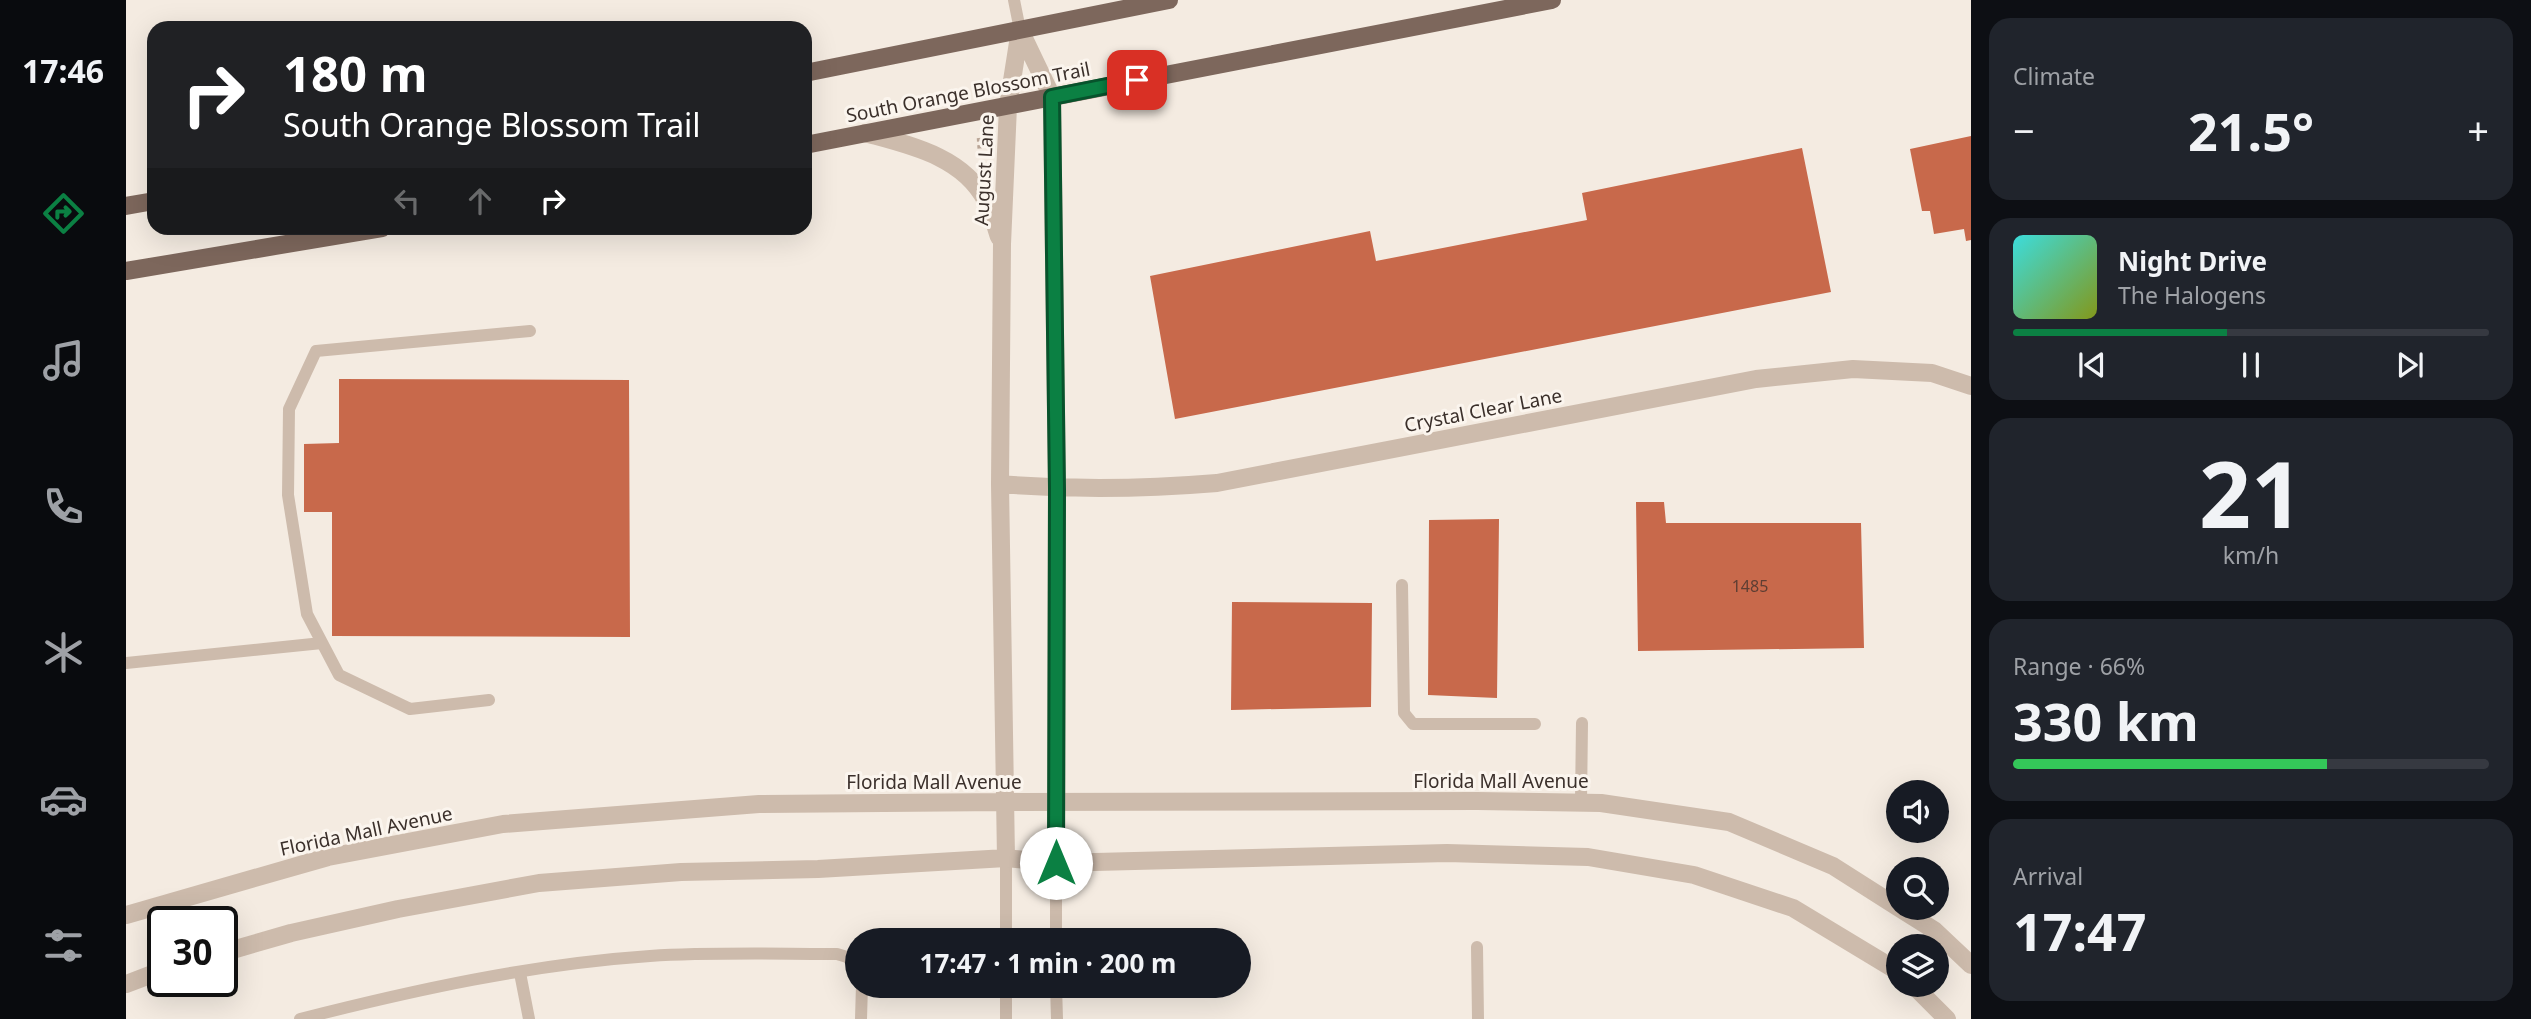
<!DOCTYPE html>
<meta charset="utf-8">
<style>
:root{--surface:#171b24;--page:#20242c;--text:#f1f3f6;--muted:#9ea1a6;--line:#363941;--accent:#0b8043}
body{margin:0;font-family:"Noto Sans",sans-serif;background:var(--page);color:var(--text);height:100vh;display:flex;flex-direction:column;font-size:26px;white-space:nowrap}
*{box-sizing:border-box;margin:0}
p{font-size:23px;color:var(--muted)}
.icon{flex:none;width:38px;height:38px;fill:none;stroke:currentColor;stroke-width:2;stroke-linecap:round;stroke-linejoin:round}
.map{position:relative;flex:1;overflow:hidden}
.panel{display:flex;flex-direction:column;gap:18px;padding:18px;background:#0d0f14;width:560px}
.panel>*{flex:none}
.banner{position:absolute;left:21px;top:21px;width:665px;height:214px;border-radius:21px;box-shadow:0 7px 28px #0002;background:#202124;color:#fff;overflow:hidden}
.tools{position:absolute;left:1760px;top:780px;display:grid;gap:14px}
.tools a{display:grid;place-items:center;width:63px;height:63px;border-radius:50%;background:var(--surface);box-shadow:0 7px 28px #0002;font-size:35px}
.speed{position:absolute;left:21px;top:906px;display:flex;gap:14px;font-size:35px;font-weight:700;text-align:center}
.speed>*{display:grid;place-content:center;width:91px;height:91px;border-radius:50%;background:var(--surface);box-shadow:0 7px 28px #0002;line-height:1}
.speed .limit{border:4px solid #111;border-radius:10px;background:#fff;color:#111}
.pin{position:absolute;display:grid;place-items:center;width:60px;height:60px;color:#fff;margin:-30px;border-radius:14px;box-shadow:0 4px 10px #0006}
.me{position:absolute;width:77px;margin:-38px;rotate:0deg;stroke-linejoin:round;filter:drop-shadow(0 0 5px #0008)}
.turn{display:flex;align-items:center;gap:24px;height:147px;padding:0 21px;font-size:32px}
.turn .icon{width:91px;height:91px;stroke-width:2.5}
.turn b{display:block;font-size:49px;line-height:60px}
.lanes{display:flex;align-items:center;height:66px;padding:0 21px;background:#0003;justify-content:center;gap:35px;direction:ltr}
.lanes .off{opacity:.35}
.big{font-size:52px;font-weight:700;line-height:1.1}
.panel .widget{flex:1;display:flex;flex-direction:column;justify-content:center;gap:10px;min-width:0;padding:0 24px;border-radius:21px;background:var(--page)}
.panel .dial{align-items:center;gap:0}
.dial b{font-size:91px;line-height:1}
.song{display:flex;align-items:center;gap:21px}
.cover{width:84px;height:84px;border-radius:10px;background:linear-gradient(135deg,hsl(180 70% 55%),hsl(70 70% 35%))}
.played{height:7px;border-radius:4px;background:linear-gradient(90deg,var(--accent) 45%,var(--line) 45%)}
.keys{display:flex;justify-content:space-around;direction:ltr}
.heat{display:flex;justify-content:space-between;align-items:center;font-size:38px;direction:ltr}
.charge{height:10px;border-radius:5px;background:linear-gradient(90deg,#34c759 66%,var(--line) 0)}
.trip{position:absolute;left:719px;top:928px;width:406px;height:70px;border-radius:35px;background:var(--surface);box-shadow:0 7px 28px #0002;font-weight:700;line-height:70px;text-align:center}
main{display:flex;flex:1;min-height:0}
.dock{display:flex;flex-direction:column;width:126px;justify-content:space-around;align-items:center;background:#090b0e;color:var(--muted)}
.dock .icon{width:49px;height:49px}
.dock .active{color:var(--accent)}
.dock b{font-size:32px;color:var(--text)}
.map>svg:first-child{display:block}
.building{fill:#c8694b}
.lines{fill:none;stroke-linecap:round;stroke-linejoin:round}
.path{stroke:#b9a596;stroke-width:4.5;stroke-dasharray:3.5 3.5;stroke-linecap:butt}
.service{stroke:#cdbbac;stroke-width:12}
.minor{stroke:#cdbbac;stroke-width:18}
.primary{stroke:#7d675c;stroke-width:18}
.route-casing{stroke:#07532c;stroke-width:18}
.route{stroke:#0b8043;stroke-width:12}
.labels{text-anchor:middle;stroke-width:6;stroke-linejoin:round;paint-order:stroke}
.number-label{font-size:16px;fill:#5e3e33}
.street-label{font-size:19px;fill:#3b302b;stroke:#fbf5ee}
</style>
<main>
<nav class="dock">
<b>17:46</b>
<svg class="icon active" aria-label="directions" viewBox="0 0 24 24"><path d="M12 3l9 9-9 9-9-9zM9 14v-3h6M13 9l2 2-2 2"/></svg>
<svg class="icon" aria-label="music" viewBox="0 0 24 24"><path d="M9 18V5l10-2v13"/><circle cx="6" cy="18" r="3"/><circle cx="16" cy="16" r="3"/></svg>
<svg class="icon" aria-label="phone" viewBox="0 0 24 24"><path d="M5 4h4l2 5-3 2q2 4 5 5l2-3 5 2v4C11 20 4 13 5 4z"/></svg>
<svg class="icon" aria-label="climate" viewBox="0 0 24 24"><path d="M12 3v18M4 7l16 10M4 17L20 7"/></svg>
<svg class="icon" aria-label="car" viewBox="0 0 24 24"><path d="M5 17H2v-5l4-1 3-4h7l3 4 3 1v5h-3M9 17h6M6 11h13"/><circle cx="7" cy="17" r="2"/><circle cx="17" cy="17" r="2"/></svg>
<svg class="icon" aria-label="filters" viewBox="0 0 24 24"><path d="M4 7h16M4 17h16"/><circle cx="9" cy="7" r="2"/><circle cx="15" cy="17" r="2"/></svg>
</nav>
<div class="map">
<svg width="1845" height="1019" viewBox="0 0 1845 1019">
<rect width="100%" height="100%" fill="#f4ebe1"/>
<!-- building -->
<path class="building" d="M1845,136V240L1840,241L1838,229L1808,234L1804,211H1796L1784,149Z
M1676,148L1705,292L1049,419L1024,276L1244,231L1250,261L1461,220L1456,193Z
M213,379L503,380L504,637L206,636V512H178V444L213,443Z
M1510,502H1538L1540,523H1735L1738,648L1512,651Z
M1373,519L1371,698L1302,695L1303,520Z
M1106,602L1246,603L1245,707L1105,710Z"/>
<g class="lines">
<!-- path -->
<path class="path" d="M853,138L854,153"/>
<!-- service -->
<path class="service" d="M888,0L894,30
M1276,585L1278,713L1287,724H1409
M0,663L196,643
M363,700L284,709L213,675L181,614L162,495L163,409L190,351L404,331
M1455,802L1456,723
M880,858V940
M930,863V940
M1351,947L1352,1019
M394,973L403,1019
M880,985V1019
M930,985L931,1019
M174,1019C288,990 406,964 524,956C586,952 649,954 711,954L721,957L732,967
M735,1019L736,985"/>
<!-- minor -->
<path class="minor" d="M894,30L926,97L931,489L930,863
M739,133C783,145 837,156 860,201C866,212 869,225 873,237
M874,484C947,490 1018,489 1091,483L1630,379L1727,369L1806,373L1845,386
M880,858L874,484L876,244L882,106L894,30
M1773,908L1808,930L1845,965
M0,915L202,857L377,824L633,804L879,802L1351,801L1475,803L1603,822L1707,866L1773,908
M96,953L165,933L272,909L413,883L555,872L692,869L880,858L930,863L1321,853L1462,857L1568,875L1667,908L1773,972
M0,984L37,970
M1787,985L1821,1019"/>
<!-- primary -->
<path class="primary" d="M679,73L1043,0
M679,145L1426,0
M0,206L28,201
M0,271L256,228"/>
</g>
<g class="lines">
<defs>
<path id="route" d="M930,863L931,489L926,97L1011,80"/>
</defs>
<!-- route casing -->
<use href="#route" class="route-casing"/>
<!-- route -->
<use href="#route" class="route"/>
</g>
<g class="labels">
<!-- number labels -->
<g class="number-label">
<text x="1624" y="592">1485</text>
</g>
<!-- street labels -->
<g class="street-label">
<text transform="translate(842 92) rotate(-11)" y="7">South Orange Blossom Trail</text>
<text transform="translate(858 170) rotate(-87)" y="7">August Lane</text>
<text transform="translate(1357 410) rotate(-11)" y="7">Crystal Clear Lane</text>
<text x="1375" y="788">Florida Mall Avenue</text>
<text x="808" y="789">Florida Mall Avenue</text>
<text transform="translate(240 831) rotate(-12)" y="7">Florida Mall Avenue</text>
</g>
</g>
</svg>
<div class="tools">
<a><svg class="icon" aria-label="sound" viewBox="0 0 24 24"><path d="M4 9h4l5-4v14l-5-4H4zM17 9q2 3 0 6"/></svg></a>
<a><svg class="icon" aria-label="search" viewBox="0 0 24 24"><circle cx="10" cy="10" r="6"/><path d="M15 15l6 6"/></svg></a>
<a><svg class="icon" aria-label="layers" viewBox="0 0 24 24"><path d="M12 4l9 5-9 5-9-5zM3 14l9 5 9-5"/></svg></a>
</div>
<div class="speed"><div class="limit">30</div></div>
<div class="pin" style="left:1011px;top:80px;background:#d93025"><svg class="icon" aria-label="arrive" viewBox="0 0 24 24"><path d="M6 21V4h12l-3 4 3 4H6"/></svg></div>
<svg class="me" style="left:930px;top:863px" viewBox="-20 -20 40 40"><circle r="19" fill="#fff"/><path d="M0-13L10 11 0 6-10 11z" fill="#0b8043"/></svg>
<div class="trip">17:47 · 1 min · 200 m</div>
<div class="banner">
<div class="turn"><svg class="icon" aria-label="right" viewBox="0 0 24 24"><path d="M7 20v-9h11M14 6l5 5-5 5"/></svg><div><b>180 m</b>South Orange Blossom Trail</div></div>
<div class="lanes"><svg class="icon off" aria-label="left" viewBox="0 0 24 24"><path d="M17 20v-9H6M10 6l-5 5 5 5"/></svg><svg class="icon off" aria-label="ahead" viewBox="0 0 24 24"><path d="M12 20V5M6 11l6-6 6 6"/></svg><svg class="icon" aria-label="right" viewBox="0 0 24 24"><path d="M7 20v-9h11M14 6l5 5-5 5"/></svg></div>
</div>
</div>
<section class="panel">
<div class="widget"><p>Climate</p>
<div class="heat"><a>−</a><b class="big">21.5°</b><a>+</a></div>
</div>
<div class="widget">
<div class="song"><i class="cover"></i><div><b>Night Drive</b><p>The Halogens</p></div></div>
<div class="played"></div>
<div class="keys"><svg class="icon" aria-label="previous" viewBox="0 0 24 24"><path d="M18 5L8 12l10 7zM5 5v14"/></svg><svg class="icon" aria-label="pause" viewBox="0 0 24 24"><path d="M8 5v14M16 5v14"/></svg><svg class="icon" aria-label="next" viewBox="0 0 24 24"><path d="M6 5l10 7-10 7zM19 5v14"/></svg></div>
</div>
<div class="widget dial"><b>21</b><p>km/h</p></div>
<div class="widget"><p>Range · 66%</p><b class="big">330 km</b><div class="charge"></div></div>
<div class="widget"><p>Arrival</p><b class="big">17:47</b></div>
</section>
</main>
